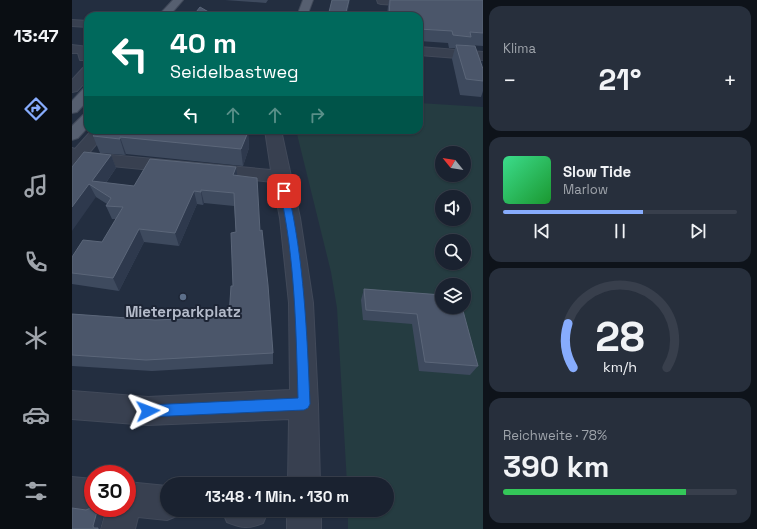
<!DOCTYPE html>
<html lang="de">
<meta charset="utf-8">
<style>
:root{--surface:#1a2230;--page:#272f3c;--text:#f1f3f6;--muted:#9fa4ab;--line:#383f4c;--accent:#87acfd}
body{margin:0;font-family:"Space Grotesk",sans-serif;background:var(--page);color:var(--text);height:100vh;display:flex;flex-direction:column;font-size:15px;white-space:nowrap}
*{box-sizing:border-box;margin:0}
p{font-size:13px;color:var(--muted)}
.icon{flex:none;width:22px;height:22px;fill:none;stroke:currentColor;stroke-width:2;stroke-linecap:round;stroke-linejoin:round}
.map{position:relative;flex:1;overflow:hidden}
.drawer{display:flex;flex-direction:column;gap:6px;padding:6px;background:#0e131a;width:274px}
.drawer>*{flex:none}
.banner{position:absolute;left:12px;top:12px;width:339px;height:122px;border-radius:12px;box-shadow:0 1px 3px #0004,0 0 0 1px var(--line);background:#00695c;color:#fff;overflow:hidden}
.needle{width:26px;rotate:300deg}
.fabs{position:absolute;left:363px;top:146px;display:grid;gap:8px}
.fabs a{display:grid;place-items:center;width:36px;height:36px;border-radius:50%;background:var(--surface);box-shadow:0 1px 3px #0004,0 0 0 1px var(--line);font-size:20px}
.speed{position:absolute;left:12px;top:465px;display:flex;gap:8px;font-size:20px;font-weight:700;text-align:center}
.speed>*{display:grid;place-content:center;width:52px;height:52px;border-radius:50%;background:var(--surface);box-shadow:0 1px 3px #0004,0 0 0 1px var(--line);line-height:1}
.speed .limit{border:6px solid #d22;background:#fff;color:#111}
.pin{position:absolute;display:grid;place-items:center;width:34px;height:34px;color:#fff;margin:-17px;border-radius:8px;box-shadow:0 2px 6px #0006}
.me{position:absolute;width:44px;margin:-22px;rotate:87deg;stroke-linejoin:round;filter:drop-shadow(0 0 3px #0008)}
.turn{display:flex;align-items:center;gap:14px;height:84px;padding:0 20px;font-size:18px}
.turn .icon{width:52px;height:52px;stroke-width:2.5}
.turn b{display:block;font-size:28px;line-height:34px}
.lanes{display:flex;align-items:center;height:38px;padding:0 20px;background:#0003;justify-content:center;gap:20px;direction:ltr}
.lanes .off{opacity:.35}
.big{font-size:30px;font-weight:600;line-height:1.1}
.drawer .tile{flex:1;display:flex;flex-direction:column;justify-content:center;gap:6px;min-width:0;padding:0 14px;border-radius:12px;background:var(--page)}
.drawer .dial{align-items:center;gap:0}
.dial svg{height:104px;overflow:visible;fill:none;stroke:var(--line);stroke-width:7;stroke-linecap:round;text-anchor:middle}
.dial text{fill:var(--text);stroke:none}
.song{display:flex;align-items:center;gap:12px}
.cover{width:48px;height:48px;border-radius:6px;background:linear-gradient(135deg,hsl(150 70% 55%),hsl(130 70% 35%))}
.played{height:4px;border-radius:2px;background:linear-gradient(90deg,var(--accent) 60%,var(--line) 60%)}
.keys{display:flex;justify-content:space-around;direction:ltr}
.heat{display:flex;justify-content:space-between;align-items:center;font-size:22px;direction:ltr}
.charge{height:6px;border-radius:3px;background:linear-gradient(90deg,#34c759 78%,var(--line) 0)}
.trip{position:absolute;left:88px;top:477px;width:234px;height:40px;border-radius:20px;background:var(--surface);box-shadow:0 1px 3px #0004,0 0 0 1px var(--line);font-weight:600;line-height:40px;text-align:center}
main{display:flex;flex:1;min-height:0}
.tab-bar{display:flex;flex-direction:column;width:72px;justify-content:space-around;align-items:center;background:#0a0e13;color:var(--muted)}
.tab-bar .icon{width:28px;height:28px}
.tab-bar .selected{color:var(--accent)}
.tab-bar b{font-size:18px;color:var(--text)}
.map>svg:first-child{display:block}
.green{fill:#253c41;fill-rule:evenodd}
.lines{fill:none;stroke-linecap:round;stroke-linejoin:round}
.minor-casing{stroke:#414959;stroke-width:2}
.major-casing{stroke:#414959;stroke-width:2}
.minor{fill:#384050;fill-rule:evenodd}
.major{fill:#565f70;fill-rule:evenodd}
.wall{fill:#3e4a5e}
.shaded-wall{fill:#2e394d}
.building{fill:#4b566a;stroke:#5b6679}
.route{fill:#1a73e8;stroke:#114b97}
.service-dot{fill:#5c6f8a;stroke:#1d2535;stroke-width:1.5}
.labels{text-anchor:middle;stroke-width:4;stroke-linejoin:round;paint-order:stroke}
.poi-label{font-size:15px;font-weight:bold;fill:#b4bbca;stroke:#1d2535}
</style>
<main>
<nav class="tab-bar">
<b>13:47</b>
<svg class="icon selected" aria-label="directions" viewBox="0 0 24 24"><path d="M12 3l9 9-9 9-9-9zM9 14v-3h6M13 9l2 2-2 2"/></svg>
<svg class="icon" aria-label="music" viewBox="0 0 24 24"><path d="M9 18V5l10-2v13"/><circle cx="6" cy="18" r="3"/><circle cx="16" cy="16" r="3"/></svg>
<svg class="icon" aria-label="phone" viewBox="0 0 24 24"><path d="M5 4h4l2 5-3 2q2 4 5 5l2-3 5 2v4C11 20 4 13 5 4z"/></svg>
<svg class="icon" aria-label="climate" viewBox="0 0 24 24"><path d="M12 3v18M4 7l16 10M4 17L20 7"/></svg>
<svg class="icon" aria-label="car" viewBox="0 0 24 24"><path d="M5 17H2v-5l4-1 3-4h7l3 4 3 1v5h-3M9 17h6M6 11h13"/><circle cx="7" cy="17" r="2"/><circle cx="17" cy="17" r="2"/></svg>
<svg class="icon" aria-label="filters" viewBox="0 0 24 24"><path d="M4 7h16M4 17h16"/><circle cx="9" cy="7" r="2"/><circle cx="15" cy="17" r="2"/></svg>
</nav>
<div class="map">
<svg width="411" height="529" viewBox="0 0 411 529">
<rect width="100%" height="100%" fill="#232e40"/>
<!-- green -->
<path class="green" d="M347,103L411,107V529H276V510H315V484H275L265,308L259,272L224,130H347ZM370,153H392V175H370ZM370,197H392V219H370ZM370,241H392V263H370ZM370,285H392V307H370Z"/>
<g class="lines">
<defs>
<path id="minor" d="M305,0H345L350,3L345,6L309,4L306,3Z
M0,20L16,21V27L0,26Z
M0,45L16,47V60H8L6,53H0Z
M347,47L411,52V60L347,55Z
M16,67V79L5,91L0,92V80L11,68Z
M20,130H36L17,153L199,170L193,130H209L228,218L241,303L246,404L248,484H216L217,419L76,425L0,419V391L76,397L218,390L217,303L208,218L201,182L9,163L6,167L0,168V148L3,149Z
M0,477L21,479V508H29L21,511L0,509Z
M55,482L95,486V510H109L107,515L95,520L66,517L63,529H29L35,508H55Z
M150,510H195L196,511L191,523C176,529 170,528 155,522Z
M215,510H249V529H215Z"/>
<path id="major" d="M101,0H111L97,16H86Z
M231,0H241L235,16H225Z
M16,88V100L5,112L0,113V101L11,89Z
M16,113V127L6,138L0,140V126L11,115Z"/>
</defs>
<!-- minor casing -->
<use href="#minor" class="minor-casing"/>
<!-- major casing -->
<use href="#major" class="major-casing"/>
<!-- minor -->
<use href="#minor" class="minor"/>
<!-- major -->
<use href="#major" class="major"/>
</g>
<!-- wall -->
<path class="wall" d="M153,0H196L194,3Z
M317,0H411V46L396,45L411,69V91L409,97L388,95L380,59L383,48H377L376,43L347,41V16H315L316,6Z
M176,132L177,148L171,166L54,154L53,155L28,153L21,136Z
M39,155L44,168L34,183L62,186L164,167L165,176L188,231L201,353V364L80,371L0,366V314L83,320L157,317L161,286L164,232L162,206L132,203L131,205L125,204L107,246L72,242L47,291L0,284V273L30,242L44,219H40L34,206L35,204L24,197L0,167Z
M292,289L370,295L406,366L398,375L347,371L340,324L291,320L289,300Z"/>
<!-- shaded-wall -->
<path class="shaded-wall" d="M277,0H278L275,16H273Z
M176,132L177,148L171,166L169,149Z
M48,137L54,154L53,155L48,139Z
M39,155L44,168L28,191L20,181Z
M164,167L166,180L161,175Z
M17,184L24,197L0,231V207Z
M129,190L132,203L131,205L129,192Z
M122,191L125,204L107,246L103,233Z
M67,229L72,242L47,291L41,278Z
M26,508L33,510L28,529H29H25L22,528L21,526Z"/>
<!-- building -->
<path class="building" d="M260,0H277L273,16H256Z
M318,0H411V33L398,32L399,37L381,35L380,31L347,29V16H317Z
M128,7L140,14L138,16H121Z
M384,45L403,46L411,69V81L394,79Z
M26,130H158L176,132L169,149L48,137V139L21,136Z
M12,152L39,155L20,181L62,186L78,159L164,167L161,175L185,178L188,231L190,230L196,285L201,353L74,360L0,355V314L83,320L157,317L159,286H161L159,233L164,232L162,193L129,190V192L122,191L103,233L67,229L41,278L0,273V257L11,240L30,242L51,207L34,206L39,198L17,184L0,207V167Z
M292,289L370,295V307H390L406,366L353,362L345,314L294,310Z
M21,507V508H26L21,526L22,528H26V529H0V508L14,510Z"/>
<!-- route -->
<path class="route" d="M212,188L216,191C232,261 235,332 238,404L236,408L232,410L76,417L71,415L70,411L71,407L76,405L226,398C224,329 223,259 208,191Z"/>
<!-- markers -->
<circle class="service-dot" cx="111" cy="297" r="4"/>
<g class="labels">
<!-- poi labels -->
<g class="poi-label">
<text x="111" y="317">Mieterparkplatz</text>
</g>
</g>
</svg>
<div class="fabs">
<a><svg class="needle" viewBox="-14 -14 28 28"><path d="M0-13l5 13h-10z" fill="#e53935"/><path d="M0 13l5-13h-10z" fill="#9fa4ab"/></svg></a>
<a><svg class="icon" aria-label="sound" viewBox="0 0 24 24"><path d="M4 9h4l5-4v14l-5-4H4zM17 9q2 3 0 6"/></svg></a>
<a><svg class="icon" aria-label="search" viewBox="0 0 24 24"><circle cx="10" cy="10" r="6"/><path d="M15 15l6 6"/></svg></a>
<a><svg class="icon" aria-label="layers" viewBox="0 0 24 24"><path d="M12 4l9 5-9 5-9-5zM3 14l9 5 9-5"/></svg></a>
</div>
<div class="speed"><div class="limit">30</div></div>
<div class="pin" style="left:212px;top:191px;background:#d93025"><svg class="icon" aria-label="arrive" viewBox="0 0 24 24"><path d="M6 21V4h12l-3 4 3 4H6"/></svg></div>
<svg class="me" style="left:76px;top:411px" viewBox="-20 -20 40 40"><path d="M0-17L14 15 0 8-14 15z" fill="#1a73e8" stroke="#fff" stroke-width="4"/></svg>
<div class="trip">13:48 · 1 Min. · 130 m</div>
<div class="banner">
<div class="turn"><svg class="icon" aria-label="left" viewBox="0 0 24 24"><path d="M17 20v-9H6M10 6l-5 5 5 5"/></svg><div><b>40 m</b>Seidelbastweg</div></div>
<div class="lanes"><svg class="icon" aria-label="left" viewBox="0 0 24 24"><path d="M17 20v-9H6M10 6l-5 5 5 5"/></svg><svg class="icon off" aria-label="ahead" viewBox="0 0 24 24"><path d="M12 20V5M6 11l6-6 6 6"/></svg><svg class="icon off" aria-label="ahead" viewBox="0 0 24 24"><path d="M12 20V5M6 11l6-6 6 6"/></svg><svg class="icon off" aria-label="right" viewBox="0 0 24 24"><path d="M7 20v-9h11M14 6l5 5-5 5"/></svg></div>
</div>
</div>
<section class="drawer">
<div class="tile"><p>Klima</p>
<div class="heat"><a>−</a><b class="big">21°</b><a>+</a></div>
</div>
<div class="tile">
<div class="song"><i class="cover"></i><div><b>Slow Tide</b><p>Marlow</p></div></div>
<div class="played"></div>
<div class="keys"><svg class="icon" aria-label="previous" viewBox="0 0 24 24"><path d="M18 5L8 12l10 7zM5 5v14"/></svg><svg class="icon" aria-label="pause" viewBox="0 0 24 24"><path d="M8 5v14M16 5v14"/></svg><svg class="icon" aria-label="next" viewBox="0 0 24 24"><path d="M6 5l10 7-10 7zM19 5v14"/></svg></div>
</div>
<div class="tile dial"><svg viewBox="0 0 100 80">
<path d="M14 69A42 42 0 1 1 86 69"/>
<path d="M14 69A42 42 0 0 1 10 35" stroke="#87acfd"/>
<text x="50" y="56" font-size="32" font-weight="700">28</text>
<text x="50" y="72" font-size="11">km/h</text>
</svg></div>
<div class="tile"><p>Reichweite · 78%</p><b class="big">390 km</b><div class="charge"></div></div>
</section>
</main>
